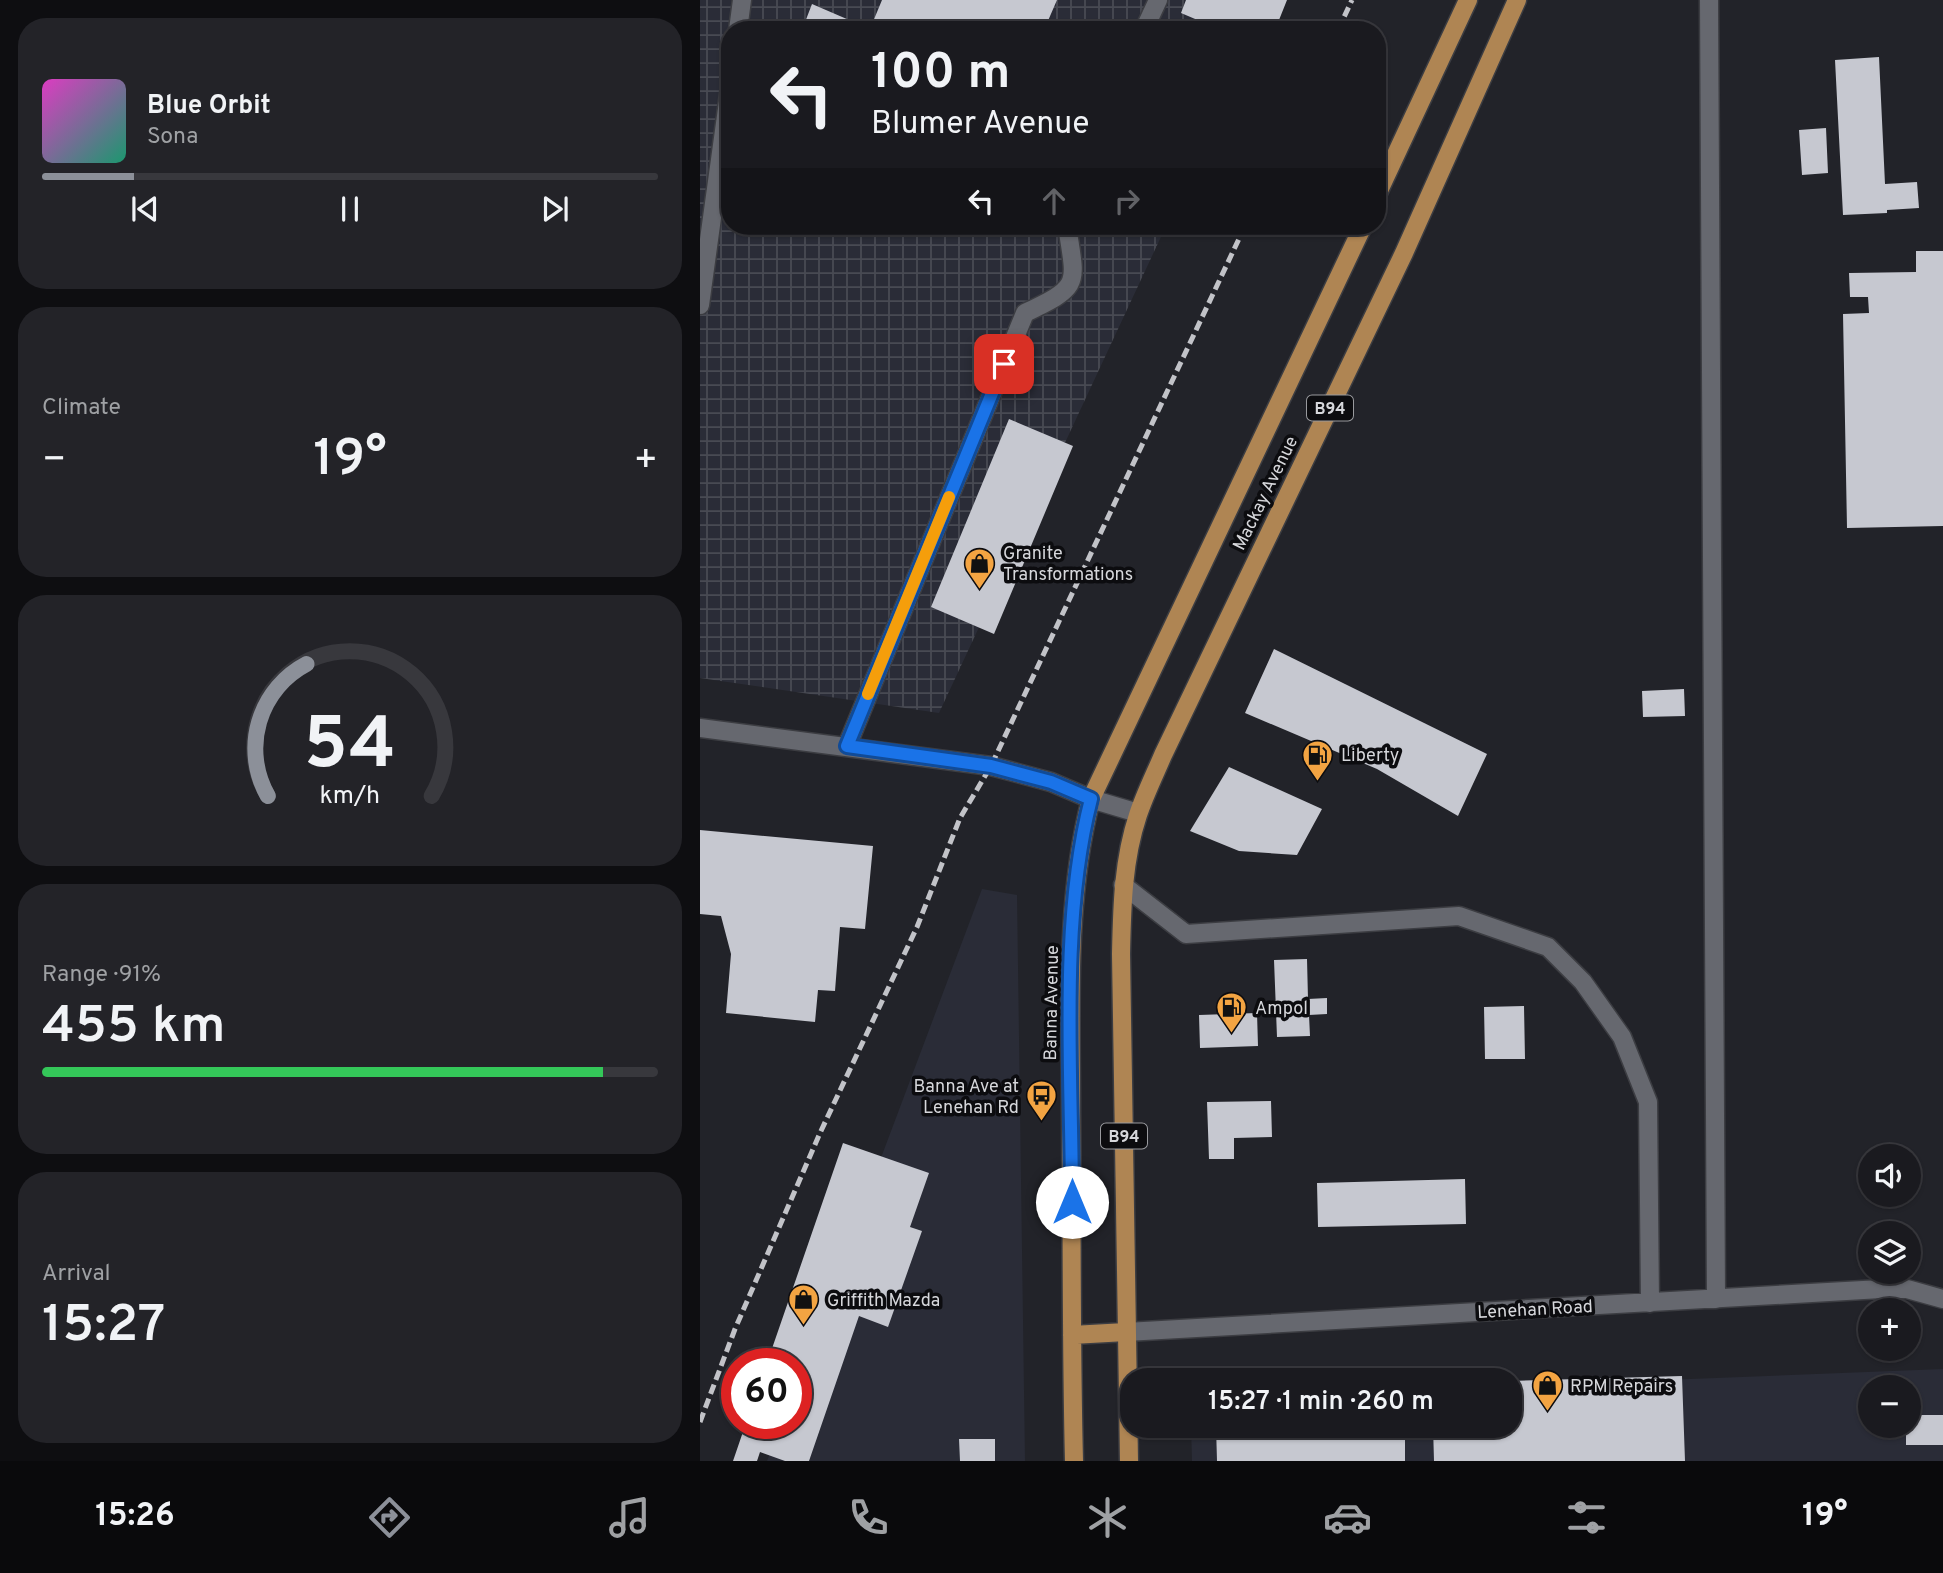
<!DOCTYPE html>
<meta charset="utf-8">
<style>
:root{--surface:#1a1a1f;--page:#232328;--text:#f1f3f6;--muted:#9fa1a4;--line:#38383d;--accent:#8c9099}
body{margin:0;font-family:Overpass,sans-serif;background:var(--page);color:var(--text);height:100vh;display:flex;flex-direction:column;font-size:26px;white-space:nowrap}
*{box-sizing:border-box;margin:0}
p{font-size:23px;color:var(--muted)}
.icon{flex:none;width:38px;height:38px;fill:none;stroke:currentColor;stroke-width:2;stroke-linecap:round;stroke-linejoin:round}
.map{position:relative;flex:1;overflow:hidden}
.drawer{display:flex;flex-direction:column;gap:18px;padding:18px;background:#0e0e11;width:700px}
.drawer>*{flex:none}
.hud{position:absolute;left:21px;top:21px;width:665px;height:214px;border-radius:28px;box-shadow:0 2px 5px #0004,0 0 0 2px var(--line);background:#1a1a1f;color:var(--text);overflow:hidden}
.controls{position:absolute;left:1158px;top:1144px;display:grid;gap:14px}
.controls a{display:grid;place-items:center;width:63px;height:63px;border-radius:50%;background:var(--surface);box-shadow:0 2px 5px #0004,0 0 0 2px var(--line);font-size:35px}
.speed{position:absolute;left:21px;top:1348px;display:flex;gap:14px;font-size:35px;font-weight:700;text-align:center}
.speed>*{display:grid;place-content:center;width:91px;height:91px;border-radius:50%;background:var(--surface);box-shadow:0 2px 5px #0004,0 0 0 2px var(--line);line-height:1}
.speed .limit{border:10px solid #d22;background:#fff;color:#111}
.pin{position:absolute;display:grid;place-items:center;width:60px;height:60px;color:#fff;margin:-30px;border-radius:14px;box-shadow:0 4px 10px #0006}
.me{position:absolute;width:77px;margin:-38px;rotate:0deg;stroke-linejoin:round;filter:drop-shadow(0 0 5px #0008)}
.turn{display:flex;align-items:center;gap:24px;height:147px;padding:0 35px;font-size:32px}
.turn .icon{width:91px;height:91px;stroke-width:2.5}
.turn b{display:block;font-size:49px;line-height:60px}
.lanes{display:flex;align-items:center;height:66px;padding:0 35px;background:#0003;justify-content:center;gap:35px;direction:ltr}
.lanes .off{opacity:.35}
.big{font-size:52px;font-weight:600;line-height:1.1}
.drawer .widget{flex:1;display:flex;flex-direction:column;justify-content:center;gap:10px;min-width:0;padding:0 24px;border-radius:28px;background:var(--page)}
.drawer .dial{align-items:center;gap:0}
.dial svg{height:182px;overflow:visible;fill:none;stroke:var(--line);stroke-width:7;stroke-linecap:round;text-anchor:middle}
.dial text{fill:var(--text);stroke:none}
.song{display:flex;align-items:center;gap:21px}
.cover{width:84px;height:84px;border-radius:10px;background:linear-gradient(135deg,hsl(310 70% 55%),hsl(160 70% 35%))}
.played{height:7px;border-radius:4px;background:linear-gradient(90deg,var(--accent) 15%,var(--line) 15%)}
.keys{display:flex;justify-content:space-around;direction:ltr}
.heat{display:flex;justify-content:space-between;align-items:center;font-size:38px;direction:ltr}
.charge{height:10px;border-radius:5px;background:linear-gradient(90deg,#34c759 91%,var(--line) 0)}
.trip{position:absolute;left:420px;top:1368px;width:402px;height:70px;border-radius:28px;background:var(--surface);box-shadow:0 2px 5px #0004,0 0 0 2px var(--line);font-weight:600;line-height:70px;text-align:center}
.menu{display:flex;height:112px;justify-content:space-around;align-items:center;background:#0a0a0c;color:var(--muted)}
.menu .icon{width:49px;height:49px}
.menu .on{color:var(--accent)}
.menu b{font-size:32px;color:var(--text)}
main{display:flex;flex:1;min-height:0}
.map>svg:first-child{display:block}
.built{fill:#2a2c37;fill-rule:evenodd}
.industrial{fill:url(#industrial-grid)}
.building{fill:#c6c8d0}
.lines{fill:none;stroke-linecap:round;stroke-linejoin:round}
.minor-casing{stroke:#3c3d42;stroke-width:21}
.major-casing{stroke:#3c3d42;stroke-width:21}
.minor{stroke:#66686f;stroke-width:18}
.major{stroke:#af8553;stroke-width:18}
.rail{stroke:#c2c3c8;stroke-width:5;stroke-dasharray:10 5;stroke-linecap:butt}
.route-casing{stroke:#114b97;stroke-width:18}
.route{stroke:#1a73e8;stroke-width:12}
.slow{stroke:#f59e0b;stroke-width:12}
.labels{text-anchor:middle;stroke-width:7;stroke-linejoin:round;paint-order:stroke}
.shield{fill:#0c0c0f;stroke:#999a9e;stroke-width:2}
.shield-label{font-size:16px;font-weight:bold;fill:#d6d7db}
.street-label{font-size:18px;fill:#d6d7db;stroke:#0c0c0f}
.poi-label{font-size:18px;fill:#d6d7db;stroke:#0c0c0f;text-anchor:start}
</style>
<main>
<section class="drawer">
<div class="widget">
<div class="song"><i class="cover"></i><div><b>Blue Orbit</b><p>Sona</p></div></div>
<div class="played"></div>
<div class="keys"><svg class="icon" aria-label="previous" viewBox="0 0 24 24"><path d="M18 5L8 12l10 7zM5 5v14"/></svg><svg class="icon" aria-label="pause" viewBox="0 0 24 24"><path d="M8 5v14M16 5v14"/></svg><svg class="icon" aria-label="next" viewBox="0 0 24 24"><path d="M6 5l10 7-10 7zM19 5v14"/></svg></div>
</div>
<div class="widget"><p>Climate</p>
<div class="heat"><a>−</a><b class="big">19°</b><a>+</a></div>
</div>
<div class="widget dial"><svg viewBox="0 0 100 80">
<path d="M14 69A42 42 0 1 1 86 69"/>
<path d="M14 69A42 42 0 0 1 31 11" stroke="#8c9099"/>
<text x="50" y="56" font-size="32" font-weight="700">54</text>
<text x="50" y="72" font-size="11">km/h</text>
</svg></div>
<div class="widget"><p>Range · 91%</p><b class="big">455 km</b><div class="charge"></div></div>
<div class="widget"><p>Arrival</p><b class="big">15:27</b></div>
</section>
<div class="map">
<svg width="1243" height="1461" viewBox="0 0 1243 1461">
<defs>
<pattern id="industrial-grid" width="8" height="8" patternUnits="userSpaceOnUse" patternTransform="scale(1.75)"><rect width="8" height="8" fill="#2a2c37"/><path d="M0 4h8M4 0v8" fill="none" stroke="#484a53"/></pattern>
</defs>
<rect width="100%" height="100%" fill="#222329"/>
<!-- built -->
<path class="built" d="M282,889L317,895L325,1461H67L82,1423H96V1384Z
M1243,1369V1461H492L491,1426H810V1386ZM1171,1388H1209V1426H1171Z"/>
<!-- industrial -->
<path class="industrial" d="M0,0H572L558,30H30V226H466L239,713L0,678Z"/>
<!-- building -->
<path class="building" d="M182,0H357L344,30H102L112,4L170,29Z
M486,0H587L575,30H521L481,13Z
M1179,57L1185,184L1217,182L1219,208L1187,210V213L1143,215L1135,60Z
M1126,128L1128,173L1102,175L1099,130Z
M1216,251H1243V526L1147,528L1143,314L1169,313L1168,297H1150L1149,273L1216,272Z
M309,419L373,446L294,634L231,607Z
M574,649L787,754L758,816L677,769L545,713Z
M984,689L985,716L943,717L942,691Z
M529,767L622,809L597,855L539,851L490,831Z
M0,830L173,846L165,929L140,927L135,991L118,990L115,1022L26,1013L31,954L21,916L0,914Z
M607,959L608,999L627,998V1014L609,1015L610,1036L577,1037L574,960Z
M824,1006L825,1059H785L784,1007Z
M557,1013L558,1046L500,1048L499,1015Z
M571,1101L572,1137L534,1138V1159H509L507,1102Z
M143,1143L229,1173L210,1227L222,1231L188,1327L159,1316L109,1461H85L60,1452L57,1461H33L46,1423H96V1363H67Z
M765,1179L766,1224L618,1227L617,1183Z
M982,1376L985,1461H734L733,1426H810V1381Z
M1209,1415H1243V1445H1206V1426H1209Z
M516,1426H705V1461H517Z
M259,1439H295V1461H260Z"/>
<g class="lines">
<defs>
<path id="minor" d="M1009,0L1016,1299
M38,30L42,0
M444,30L458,0
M0,305L30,87
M0,728L291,766L351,782L391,799L438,813
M147,746L325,313C382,286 376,285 367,226
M423,885L486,934L759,916L848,947L883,982L922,1037L948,1102L950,1303
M426,1332L1181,1289H1207L1243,1299"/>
<path id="major" d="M677,195L768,0
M372,1335L426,1332
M374,1461C371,1344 372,1228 371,1111C371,1007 365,900 391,799L663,226
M429,1461L421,954C422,906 423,860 438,815C445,794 455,774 463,755L704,253L817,0"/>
</defs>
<!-- minor casing -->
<use href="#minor" class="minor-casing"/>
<!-- major casing -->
<use href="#major" class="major-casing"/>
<!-- minor -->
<use href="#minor" class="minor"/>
<!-- major -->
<use href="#major" class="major"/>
<!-- rail -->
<path class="rail" d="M638,30L652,0
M0,1422L35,1329L120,1133L217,927L260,818L291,766L545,226"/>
</g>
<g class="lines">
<defs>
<path id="route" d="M304,364L147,746L291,766L351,782L391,799C359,923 372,1074 372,1202"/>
</defs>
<!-- route casing -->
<use href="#route" class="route-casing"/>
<!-- route -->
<use href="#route" class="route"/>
<!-- slow -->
<path class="slow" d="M168,694L249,497"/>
</g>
<!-- icons -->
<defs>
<symbol id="shop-pin" viewBox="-11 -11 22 30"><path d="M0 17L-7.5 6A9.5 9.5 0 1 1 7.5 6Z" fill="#f3a442" stroke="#0c0c0f"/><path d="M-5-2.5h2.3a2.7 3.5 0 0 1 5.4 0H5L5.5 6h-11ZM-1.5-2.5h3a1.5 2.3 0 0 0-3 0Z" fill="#111"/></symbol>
<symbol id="fuel-pin" viewBox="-11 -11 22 30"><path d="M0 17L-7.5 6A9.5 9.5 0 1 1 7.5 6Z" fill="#f3a442" stroke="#0c0c0f"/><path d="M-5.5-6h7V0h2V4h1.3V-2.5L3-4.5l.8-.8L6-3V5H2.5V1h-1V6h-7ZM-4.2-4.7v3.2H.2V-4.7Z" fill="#111"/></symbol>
<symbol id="bus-pin" viewBox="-11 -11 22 30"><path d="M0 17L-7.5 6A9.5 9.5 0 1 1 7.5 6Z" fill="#f3a442" stroke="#0c0c0f"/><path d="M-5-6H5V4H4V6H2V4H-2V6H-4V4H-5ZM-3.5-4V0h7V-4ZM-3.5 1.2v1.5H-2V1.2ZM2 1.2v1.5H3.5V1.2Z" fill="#111"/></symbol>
</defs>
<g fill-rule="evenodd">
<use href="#shop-pin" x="262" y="546" width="35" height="47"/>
<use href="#fuel-pin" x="600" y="738" width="35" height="47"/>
<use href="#fuel-pin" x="514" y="990" width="35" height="47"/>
<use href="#bus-pin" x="324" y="1078" width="35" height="47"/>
<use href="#shop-pin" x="86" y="1282" width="35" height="47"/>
<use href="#shop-pin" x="830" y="1368" width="35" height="47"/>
</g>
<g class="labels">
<!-- shield labels -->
<g class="shield">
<rect x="607" y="395.5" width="46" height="25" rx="5"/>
<rect x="401" y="1123.5" width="46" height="25" rx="5"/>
</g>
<g class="shield-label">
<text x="630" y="414">B94</text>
<text x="424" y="1142">B94</text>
</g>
<!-- street labels -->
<g class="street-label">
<text transform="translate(565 493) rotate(-64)" y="6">Mackay Avenue</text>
<text transform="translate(351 1003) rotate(-89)" y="6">Banna Avenue</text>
<text transform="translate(835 1309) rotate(-3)" y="6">Lenehan Road</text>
</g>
<!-- poi labels -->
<g class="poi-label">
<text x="303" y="559">Granite<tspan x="303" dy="21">Transformations</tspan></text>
<text x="641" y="761">Liberty</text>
<text x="555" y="1014">Ampol</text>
<text x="319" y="1092" text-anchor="end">Banna Ave at<tspan x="319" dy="21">Lenehan Rd</tspan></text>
<text x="127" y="1306">Griffith Mazda</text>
<text x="870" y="1392">RPM Repairs</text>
</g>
</g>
</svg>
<div class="controls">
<a><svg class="icon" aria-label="sound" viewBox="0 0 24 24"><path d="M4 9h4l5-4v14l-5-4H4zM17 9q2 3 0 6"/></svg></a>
<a><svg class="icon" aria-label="layers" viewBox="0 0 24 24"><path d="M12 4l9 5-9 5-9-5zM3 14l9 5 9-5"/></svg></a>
<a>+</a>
<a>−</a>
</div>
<div class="speed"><div class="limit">60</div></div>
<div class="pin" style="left:304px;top:364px;background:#d93025"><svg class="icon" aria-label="arrive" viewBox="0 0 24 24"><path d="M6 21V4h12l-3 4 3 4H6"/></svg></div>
<svg class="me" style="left:372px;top:1202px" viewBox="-20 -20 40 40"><circle r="19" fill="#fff"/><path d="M0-13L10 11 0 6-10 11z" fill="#1a73e8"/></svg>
<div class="trip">15:27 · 1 min · 260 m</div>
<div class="hud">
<div class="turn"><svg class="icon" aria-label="left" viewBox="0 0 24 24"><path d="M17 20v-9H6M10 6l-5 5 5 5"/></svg><div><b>100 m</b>Blumer Avenue</div></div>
<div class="lanes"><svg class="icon" aria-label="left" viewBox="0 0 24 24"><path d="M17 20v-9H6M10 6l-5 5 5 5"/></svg><svg class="icon off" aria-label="ahead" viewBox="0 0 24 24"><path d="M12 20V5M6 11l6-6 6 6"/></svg><svg class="icon off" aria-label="right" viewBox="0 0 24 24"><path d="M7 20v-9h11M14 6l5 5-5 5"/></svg></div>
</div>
</div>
</main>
<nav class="menu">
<b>15:26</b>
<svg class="icon on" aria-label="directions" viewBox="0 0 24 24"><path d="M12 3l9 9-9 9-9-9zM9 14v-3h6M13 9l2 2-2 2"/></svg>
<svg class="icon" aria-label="music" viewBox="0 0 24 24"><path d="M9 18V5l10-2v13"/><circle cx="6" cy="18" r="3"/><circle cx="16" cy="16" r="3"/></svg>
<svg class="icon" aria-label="phone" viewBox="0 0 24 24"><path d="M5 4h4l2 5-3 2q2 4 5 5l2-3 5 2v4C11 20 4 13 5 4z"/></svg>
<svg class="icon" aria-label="climate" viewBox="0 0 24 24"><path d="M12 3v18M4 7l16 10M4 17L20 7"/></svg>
<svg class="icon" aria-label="car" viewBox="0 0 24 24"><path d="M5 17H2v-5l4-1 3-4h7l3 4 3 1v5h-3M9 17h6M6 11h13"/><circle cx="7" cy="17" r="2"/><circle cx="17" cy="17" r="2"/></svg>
<svg class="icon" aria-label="filters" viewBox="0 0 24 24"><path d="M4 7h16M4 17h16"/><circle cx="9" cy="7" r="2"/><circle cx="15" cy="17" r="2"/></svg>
<b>19°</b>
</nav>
